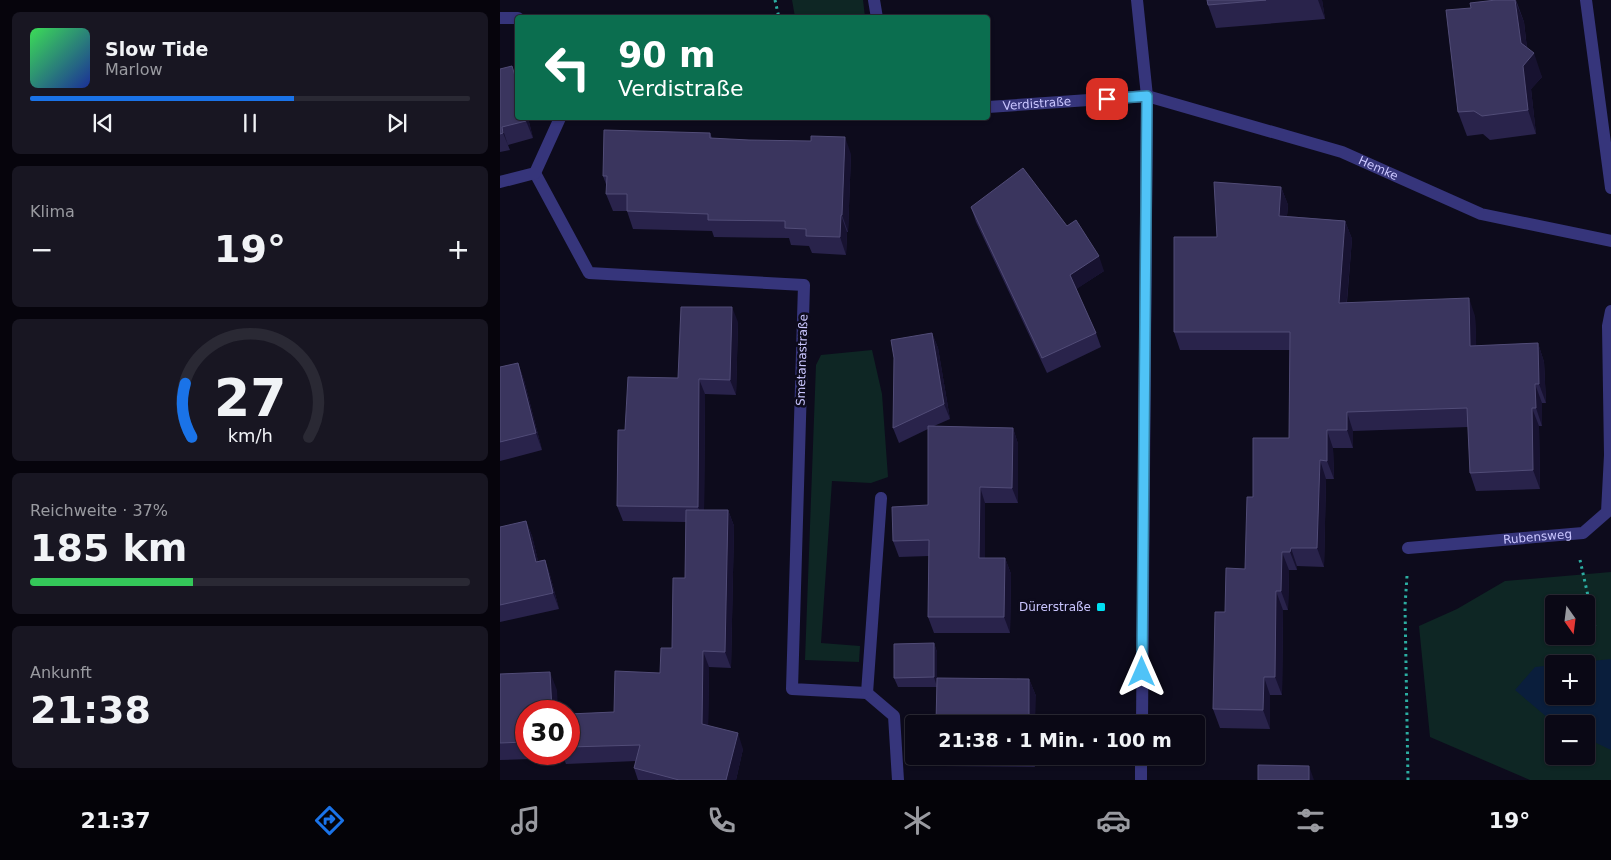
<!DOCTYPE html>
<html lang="de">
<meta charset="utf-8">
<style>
:root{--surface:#0a0815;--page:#181622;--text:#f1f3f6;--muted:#999aa0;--line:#2a2934;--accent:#1a73e8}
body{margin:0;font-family:"DejaVu Sans",sans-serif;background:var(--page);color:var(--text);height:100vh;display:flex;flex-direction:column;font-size:19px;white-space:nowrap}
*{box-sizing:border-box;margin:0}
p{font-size:16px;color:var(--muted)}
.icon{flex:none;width:28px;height:28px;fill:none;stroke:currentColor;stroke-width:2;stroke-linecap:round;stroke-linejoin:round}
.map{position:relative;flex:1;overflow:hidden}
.panel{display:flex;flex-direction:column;gap:12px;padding:12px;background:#06040c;width:500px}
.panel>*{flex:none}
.guide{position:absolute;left:15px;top:15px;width:475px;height:105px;border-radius:5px;box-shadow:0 1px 4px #0004,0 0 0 1px var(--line);background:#0b6e4f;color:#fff;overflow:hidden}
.needle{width:32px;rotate:166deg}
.buttons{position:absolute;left:1045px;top:595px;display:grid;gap:10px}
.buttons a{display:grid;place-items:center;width:50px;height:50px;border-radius:5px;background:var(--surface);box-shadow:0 1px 4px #0004,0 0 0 1px var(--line);font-size:25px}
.speed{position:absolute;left:15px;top:700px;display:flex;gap:10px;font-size:25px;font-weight:700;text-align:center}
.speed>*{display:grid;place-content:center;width:65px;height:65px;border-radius:50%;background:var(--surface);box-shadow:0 1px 4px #0004,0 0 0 1px var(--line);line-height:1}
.speed .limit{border:8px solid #d22;background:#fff;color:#111}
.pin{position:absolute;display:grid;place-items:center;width:42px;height:42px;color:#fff;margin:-21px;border-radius:10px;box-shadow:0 2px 8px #0006}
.me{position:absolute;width:55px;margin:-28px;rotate:0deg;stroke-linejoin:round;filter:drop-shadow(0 0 4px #0008)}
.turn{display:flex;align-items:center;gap:18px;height:105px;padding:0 20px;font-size:22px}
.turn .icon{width:65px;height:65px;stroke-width:2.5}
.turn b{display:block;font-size:35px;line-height:42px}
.big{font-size:38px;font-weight:700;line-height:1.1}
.panel .card{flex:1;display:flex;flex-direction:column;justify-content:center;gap:8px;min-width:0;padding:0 18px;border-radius:8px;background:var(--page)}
.panel .dial{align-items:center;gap:0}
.dial svg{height:130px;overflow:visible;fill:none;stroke:var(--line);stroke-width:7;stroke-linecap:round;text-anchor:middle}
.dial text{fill:var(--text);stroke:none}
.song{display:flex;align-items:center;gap:15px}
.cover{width:60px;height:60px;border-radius:8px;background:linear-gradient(135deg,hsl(130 70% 55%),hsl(230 70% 35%))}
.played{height:5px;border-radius:2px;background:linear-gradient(90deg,var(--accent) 60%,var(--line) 60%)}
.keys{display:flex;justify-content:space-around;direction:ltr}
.heat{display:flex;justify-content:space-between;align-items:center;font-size:28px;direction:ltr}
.charge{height:8px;border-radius:4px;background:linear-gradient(90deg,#34c759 37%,var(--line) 0)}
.trip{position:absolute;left:405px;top:715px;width:300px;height:50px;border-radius:5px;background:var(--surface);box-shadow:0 1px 4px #0004,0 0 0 1px var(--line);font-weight:700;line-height:50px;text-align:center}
.tab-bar{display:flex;height:80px;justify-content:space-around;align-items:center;background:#040308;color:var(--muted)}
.tab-bar .icon{width:35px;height:35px}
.tab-bar .on{color:var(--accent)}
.tab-bar b{font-size:22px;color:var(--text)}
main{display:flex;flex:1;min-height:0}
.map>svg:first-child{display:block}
.green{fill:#0e2624;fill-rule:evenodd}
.water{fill:#0a1e3c}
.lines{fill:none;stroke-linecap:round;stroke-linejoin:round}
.path{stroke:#2cada1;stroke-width:3;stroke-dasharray:2.5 4;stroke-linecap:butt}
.minor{stroke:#36357b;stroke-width:12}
.wall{fill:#29234b}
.shaded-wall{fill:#171230}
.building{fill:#3a355e;stroke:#514c77}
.route-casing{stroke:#337fa1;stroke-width:12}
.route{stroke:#4fc3f7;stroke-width:9}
.poi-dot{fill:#00e0f1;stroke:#0d0b1c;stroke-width:2}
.labels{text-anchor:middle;stroke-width:5;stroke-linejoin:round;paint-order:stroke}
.street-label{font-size:12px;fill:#cac6ff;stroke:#0d0b1c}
.poi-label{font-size:12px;fill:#cac6ff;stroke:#0d0b1c;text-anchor:end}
</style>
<main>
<section class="panel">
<div class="card">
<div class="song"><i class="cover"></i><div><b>Slow Tide</b><p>Marlow</p></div></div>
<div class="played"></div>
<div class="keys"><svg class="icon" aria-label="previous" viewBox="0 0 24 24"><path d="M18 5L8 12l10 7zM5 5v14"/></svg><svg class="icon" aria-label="pause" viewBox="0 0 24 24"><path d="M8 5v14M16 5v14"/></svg><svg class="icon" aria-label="next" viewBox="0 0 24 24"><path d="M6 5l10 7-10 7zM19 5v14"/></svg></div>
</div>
<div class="card"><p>Klima</p>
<div class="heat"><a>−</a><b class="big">19°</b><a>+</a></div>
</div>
<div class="card dial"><svg viewBox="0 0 100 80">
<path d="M14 69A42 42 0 1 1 86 69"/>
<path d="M14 69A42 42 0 0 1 10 36" stroke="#1a73e8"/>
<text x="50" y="56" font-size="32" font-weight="700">27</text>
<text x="50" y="72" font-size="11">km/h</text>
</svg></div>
<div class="card"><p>Reichweite · 37%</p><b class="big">185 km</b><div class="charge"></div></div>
<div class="card"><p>Ankunft</p><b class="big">21:38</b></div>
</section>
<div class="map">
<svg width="1111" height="780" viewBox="0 0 1111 780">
<rect width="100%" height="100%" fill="#0d0b1c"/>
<!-- green -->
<path class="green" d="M292,0H363L365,17H295Z
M372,350L382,394L388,477L371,483L332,481L321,643L360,646L359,662L305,660L316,365L321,355Z
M1111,572V780H1030L930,737L919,626L957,609L1005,581ZM1054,604H1086V636H1054ZM1054,664H1086V696H1054ZM1054,724H1086V756H1054Z"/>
<!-- water -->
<path class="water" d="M1111,659V750L1086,738V724H1060L1048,718L1015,690L1035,667L1054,665V696H1086V664H1064Z"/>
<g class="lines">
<!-- path -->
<path class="path" d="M275,0L279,18
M1080,560L1095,627
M907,576L905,606L908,780"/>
<!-- minor -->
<g class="minor">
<path d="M374,0L377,18"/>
<path d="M637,0L647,96L642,724"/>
<path d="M1086,0L1111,188"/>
<path d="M0,18H18"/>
<path id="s1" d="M488,107L647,96L842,152L981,214L1111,241"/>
<path d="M35,173L89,273L304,285L292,689L367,693L394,716L398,780"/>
<path d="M0,182L35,173L60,118"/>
<path id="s2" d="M908,548L1083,533L1107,512L1110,455L1108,326L1111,311"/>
<path d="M367,693L381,498"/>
<path d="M641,780V756"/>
</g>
</g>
<!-- wall -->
<path class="wall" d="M707,0H822L825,19L716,28L708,5Z
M996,0H1016L1024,22L1027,48L1042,77L1031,89L1036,134L990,140L983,134L967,136L958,112L971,8Z
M0,69L18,118H28L33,138L8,145L10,150L0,152Z
M210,133L212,138L351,154L348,232H347L346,255L312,253L309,246L291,245L289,238L214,237L212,231L133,229L127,211H113L106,194L107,187L103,176Z
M781,187L788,205L787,216L845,221L852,239L847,302L975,316L976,346L1038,343L1044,362L1046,403H1042V426H1039L1040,489L976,491L970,473L968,427L853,431V448H833L834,479H826L824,567L797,566V570H789L788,610H783L782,695H770V729L720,728L713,709L725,612L745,569L753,497L789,438L790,350H680L674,332L717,237Z
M471,207L604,271L576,289L596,333L601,347L547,373L476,222Z
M238,322L236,395L205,394L204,510H228L234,526L231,668L209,667L208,726L243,749L236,780H138L134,768L136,761L66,764L62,754H69V714L114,712L160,673L172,648L185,578L186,522L123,521L117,506L125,430L178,378Z
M432,333L438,348L450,419L434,426L513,428L518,444V503H485V558H505L511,574L510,633H434L428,617L429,556L399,557L393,541L428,505V429L399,443L393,428Z
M18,363L24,380L42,450L0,461V367Z
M26,521L32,536L38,561L45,560L50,575L59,609L0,622V527Z
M434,643L437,652V678L529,679L536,696L437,687H398L394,678Z
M0,674L57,690L26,711V754H59V758L0,760Z
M439,756H535V767L442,766Z"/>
<!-- shaded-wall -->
<path class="shaded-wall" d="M818,0H822L825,19Z
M1015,0L1024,22L1028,59L1034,53L1042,77L1031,89L1036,134L1028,110Z
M12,66L18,80V86Z
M26,118H28L33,138L26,121Z
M2,127L8,145L10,150L3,133Z
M345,137L351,154L348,232L342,215Z
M781,187L788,205L785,234L779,216Z
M341,215L347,232L346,255L340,237Z
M845,221L852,239L845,321L839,303Z
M599,256L604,271L575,290L570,275Z
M969,298L975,316L977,364L970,346Z
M232,307L238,322L236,395L230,380Z
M432,333L438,348L450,419L444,404Z
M1038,343L1044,362L1046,403L1039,384Z
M18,363L24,380L42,450L36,433Z
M199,379L205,394L204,523L198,507Z
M1035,384L1042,403V426L1036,408Z
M1032,408L1039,426L1040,489L1033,470Z
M847,412L853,431V448L847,430Z
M513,428L518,444V503L512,488Z
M827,430L833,448L834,479L827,461Z
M820,460L826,479L824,567L817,548Z
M480,487L485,503V574L479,558Z
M228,510L234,526L231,668L225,652Z
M26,521L32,536L42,577L36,562Z
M791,548L797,566V570L790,552Z
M782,552L789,570L788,610L781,591Z
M505,558L511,574L510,633L504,617Z
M45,560L50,575L59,609L53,593Z
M776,591L783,610L782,695L775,677Z
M434,643L437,652V687L434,677Z
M203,651L209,667L208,740L202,724Z
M50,672L57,690L58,711H52Z
M764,677L770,695V729L763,710Z
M529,679L536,696L535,724H529Z
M238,733L243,749L236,780H226Z
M531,756H535V767Z
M809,766L814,780H809Z"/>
<!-- building -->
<path class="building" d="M707,0H766L708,5Z
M996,0H1015L1021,43L1034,53L1023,66L1028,110L982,116L974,111L958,112L946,10L971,8L970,3Z
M12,66L18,86V118H26V121L2,127L3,133L0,134V69Z
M104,130L210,133V138L249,140L311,141V136L345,137L342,215H341L340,237L306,236V229L285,228V221L208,220V214L127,211V194H106L107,176H103Z
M523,168L567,226L576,220L599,256L570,275L596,333L542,358L471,207Z
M714,182L781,187L779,216L845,221L839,303L969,298L970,346L1038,343L1039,384H1035L1036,408H1032L1033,470L970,473L967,408L847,412V430H827V461L820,460L817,548H791L790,552H782L781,591H776L775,677H764L763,710L713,709L715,612H725L726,568L745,569L747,497H753V438H789L790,332H674V237H717Z
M181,307H232L230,380L199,379L198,507L117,506L118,430H125L128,377L178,378Z
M432,333L444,404L393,428L394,358L391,340Z
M18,363L36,433L0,442V367Z
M428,426L513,428L512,488L480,487L479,558H505L504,617H428L429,540L393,541L392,507L428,505Z
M186,510H228L225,652L203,651L202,724L238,733L226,780H179L134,768L140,745L69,747V714L114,712L115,671L160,673L161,648H172L173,578H185Z
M26,521L36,562L45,560L53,593L0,605V527Z
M434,643V677L394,678V644Z
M50,672L52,711H26V742L0,743V674Z
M437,678L529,679V724H436Z
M758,765L809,766V780H758Z"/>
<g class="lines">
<defs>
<path id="route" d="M607,99L647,96L642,672"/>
</defs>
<!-- route casing -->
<use href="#route" class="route-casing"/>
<!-- route -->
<use href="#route" class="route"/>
</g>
<!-- markers -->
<rect class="poi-dot" x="596" y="602" width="10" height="10" rx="2.5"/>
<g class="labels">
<!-- street labels -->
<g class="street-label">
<text dy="4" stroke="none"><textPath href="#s1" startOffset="49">Verdistraße</textPath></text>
<text dy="4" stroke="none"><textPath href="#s1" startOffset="402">Hemke</textPath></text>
<text transform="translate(302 360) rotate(-88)" y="4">Smetanastraße</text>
<text dy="4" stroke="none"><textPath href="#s2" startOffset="130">Rubensweg</textPath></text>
</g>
<!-- poi labels -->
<g class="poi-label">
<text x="591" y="611">Dürerstraße</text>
</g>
</g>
</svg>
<div class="buttons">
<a><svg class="needle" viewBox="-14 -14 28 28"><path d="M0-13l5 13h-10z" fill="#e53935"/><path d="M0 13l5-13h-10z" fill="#999aa0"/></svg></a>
<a>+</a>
<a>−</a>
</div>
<div class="speed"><div class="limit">30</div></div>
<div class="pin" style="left:607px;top:99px;background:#d93025"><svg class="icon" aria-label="arrive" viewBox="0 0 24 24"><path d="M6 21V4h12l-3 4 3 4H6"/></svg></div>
<svg class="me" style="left:642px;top:672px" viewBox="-20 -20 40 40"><path d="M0-17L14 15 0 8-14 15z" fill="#4fc3f7" stroke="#fff" stroke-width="4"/></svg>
<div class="trip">21:38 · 1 Min. · 100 m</div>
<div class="guide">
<div class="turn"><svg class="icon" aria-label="left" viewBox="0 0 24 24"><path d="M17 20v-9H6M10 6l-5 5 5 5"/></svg><div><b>90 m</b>Verdistraße</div></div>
</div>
</div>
</main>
<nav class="tab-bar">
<b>21:37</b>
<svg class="icon on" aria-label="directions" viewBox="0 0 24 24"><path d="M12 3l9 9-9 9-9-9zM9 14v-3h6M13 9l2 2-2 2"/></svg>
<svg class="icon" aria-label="music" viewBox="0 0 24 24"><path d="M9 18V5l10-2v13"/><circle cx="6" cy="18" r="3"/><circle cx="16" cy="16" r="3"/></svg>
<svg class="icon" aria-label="phone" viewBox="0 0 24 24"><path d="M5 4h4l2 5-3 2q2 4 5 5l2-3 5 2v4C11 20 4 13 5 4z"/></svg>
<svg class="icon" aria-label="climate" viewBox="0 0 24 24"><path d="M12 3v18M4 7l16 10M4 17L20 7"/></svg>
<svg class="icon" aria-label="car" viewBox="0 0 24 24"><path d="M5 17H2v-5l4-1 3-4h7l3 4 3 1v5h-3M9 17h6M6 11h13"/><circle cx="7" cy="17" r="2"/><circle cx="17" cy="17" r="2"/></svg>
<svg class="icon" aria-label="filters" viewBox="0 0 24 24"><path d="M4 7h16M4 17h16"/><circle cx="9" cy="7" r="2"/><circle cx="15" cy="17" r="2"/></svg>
<b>19°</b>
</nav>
